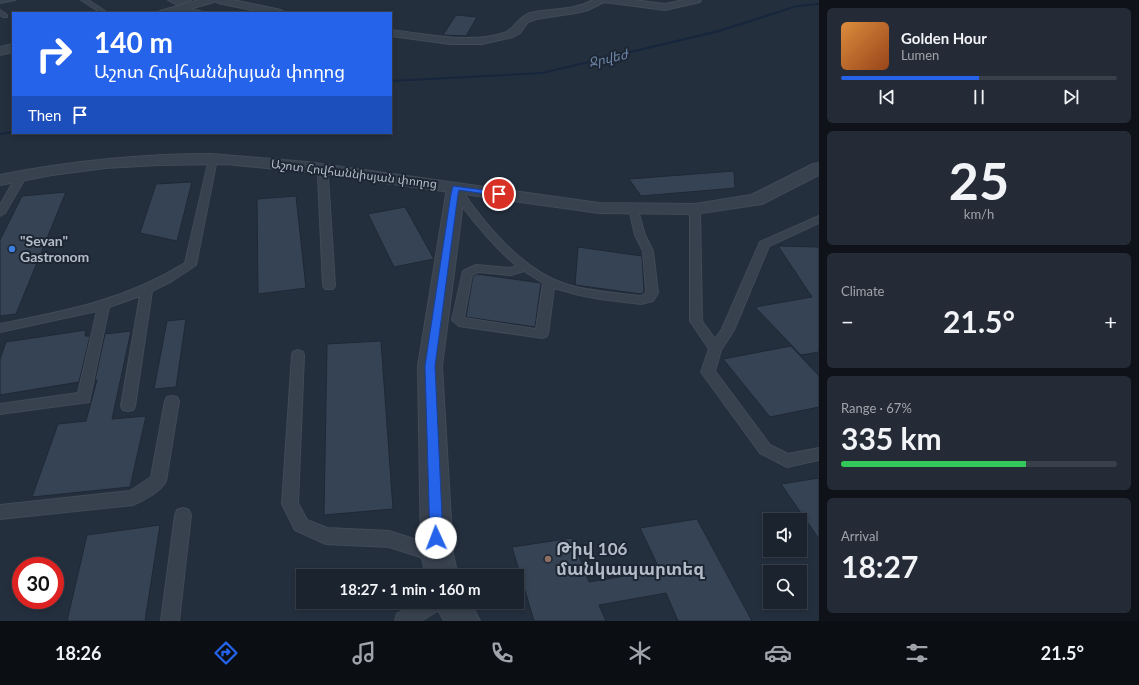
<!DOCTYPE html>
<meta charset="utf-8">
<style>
:root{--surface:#1b232e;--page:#242b36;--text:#f1f3f6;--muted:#a0a4aa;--line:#39404a;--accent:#2563eb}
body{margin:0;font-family:Lato,"Noto Sans Armenian",sans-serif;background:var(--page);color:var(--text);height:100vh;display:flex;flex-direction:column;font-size:15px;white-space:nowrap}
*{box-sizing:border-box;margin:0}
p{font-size:13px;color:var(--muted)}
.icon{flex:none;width:22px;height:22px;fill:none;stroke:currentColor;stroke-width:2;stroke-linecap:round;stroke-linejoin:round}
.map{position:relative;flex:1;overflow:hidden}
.panel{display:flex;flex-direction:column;gap:8px;padding:8px;background:#0f1319;width:320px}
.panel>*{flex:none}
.guide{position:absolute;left:12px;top:12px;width:380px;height:122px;border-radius:0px;box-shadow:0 2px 6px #0003,0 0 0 1px var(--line);background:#2563eb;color:#fff;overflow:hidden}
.buttons{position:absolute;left:763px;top:513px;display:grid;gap:8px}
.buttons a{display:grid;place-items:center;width:44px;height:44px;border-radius:0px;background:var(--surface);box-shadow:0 2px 6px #0003,0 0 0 1px var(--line);font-size:20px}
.speed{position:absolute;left:12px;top:557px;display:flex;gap:8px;font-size:20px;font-weight:700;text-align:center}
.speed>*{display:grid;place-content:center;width:52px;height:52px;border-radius:50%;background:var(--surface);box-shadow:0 2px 6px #0003,0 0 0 1px var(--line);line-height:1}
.speed .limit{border:6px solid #d22;background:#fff;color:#111}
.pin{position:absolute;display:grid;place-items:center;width:34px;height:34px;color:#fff;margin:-17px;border:2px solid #fff;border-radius:50%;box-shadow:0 1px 4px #0007}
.me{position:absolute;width:44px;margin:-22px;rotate:358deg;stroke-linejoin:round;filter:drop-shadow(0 0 3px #0008)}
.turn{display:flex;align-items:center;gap:14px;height:84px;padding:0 16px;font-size:18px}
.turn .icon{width:52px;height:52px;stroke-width:2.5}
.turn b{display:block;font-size:28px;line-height:34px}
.then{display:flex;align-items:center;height:38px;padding:0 16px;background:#0003;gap:8px;font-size:15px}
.big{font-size:30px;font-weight:700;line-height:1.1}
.panel .tile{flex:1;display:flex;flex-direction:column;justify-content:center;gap:6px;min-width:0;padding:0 14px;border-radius:6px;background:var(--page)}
.panel .dial{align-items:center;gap:0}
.dial b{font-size:52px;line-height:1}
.song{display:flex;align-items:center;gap:12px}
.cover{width:48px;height:48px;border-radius:6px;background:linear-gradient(135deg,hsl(30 70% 55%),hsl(20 70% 35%))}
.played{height:4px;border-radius:2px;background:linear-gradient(90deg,var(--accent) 50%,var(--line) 50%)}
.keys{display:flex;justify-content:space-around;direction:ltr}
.heat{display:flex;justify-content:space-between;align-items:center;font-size:22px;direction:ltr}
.charge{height:6px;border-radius:3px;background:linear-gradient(90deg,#34c759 67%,var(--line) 0)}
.trip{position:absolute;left:296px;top:569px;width:228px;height:40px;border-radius:0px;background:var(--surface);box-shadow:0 2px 6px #0003,0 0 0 1px var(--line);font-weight:700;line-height:40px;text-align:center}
.dock{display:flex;height:64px;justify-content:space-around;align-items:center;background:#0b0e12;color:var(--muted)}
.dock .icon{width:28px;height:28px}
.dock .selected{color:var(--accent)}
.dock b{font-size:18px;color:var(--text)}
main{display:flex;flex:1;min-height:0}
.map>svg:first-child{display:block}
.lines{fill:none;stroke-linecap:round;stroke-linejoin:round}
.stream{fill:#17263c;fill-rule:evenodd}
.building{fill:#364354;stroke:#1f2835}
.service-casing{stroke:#414a57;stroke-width:2}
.minor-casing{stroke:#414a57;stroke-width:2}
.tertiary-casing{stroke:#414a57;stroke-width:2}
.service{fill:#38414e;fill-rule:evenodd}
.minor{fill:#38414e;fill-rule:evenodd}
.tertiary{fill:#38414e;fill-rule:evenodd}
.route{fill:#2563eb;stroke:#184099}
.shop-dot{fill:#3f7fe0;stroke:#1d2633;stroke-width:1.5}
.education-dot{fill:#8d6e63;stroke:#1d2633;stroke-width:1.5}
.labels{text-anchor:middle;stroke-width:4;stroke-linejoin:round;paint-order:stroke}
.far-street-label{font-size:12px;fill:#b4bcc9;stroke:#1d2633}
.far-water-label{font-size:13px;font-style:italic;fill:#6d86a8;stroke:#1d2633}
.poi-label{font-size:14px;font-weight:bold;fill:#b4bcc9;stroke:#1d2633;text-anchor:start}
.near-poi-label{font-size:17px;font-weight:bold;fill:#b4bcc9;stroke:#1d2633;text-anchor:start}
</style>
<main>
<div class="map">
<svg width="819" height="621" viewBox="0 0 819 621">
<rect width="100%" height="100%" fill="#242f3e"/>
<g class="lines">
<!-- stream -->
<path class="stream" d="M819,3V5L797,7L720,32L542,74L391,82V80L542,72L718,30L797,5Z
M13,131V133H15L0,135V133Z"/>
</g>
<!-- building -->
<path class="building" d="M456,15L477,17L466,36L443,35Z
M734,171L735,188L641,196L629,179Z
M192,182L177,241L140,233L156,184Z
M66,192L16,314L0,316V240L22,196Z
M296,196L306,288L258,294L257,199Z
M405,207L434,259L394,267L368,214Z
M778,246L819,247V352L801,355L755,307L812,297Z
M578,247L642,256L644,292L641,294L575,285Z
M477,274L541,283L535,327L466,317L473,276Z
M186,319L176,387L154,389L167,321Z
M86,330L85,336H90L79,382L0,395V359L6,342Z
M131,331L112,419L146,416L130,487L32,497L58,424L86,421L97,380H95L105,334Z
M381,341L393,509L324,515L327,344Z
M791,346L819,376V407L770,417L723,359Z
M819,478V539L781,484Z
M697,519L752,621H678L666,593L599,605L606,621H534L512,547L572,538L589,582L660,570L640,528Z
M160,525L145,621H67L87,535Z"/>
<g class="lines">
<defs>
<path id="service" d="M0,0H15L0,3Z
M81,0H88L108,13H101Z
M168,0H191L177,5Z
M183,7L203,12L204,13H193L181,10V8Z
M0,10L7,15V17H3L0,15Z
M213,156L217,159L196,265L172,281L152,291L135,406L133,410L128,411L123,410L121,406L140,296L109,307L89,402L0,414V404L78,393L97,311L0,332V324C67,311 125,300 185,263L209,159Z
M321,166L326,169L328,176L335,286L333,289H325L323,286L318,176L316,169Z
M22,172L27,175L5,213L0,216V205L17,175Z
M456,185L459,186C483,223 522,270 565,284C590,292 616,293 641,296L646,293L643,251L635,235L629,209L634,206L637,207L645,235L653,251L658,293L653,301L641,304L600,299L579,295L554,288L548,334L546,337L542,338L459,326L452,320L463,271L476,265L510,268L517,266C497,250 463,211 451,188ZM524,271L543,283L536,329L464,318L472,275L478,272L511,275Z
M695,206L700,209L702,321L715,339L722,329L760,242L819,216V223L769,246L734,330L721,350L715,371L770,445L788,454L819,448V460L787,467L760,453L701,372L709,349L690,321V209Z
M298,350L303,352L304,355L298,503L307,520L327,528L389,531L442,548L445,554L442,560L436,562L389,547L326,544L295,530L282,504L292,355L293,352Z
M172,396L177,397L179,401L166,481C161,491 143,501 133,505L0,519V505L130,491L151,477L165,401L167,397Z
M183,508L189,510L191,515L179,621H161L175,515L177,510Z
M419,602H445L442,608L421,621H395L397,614Z"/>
<path id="minor" d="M213,0H233L281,10L286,13H266L218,3Z
M593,0H633L665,4L684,0H701L700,2L665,10L604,2L588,10L576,13L536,19L528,22L520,33L513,37L482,44H450L391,36V30C425,34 471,44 504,33C515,29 518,17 530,13C551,8 574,11 593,0Z
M456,183L462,184L465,188L442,366L453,554L458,576H426L421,554L418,366L447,188L450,184Z
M434,602H470L480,621H444Z"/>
<path id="tertiary" d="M199,0H215L214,2L176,13H159L160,11Z
M13,44V52L0,55V47Z
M212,154L307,162L599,203L695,204L751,195L813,164L819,163V175L762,204L695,214L599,213L307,172L226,164L159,165L105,168L52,175L0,185V175C70,161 140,154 212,154Z"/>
</defs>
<!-- service casing -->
<use href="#service" class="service-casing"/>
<!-- minor casing -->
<use href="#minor" class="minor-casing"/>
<!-- tertiary casing -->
<use href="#tertiary" class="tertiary-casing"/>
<!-- service -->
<use href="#service" class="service"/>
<!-- minor -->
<use href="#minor" class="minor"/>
<!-- tertiary -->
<use href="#tertiary" class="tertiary"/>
</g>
<!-- route -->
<path class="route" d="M453,186L499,192L503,194L499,196L459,190L458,194L435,366L443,538L441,542L436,544L432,542L430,538L425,366L451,194Z"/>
<!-- markers -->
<circle class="shop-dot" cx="12" cy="249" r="4"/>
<circle class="education-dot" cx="548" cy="559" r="4"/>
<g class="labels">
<!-- far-street labels -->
<g class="far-street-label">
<text transform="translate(354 174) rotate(7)" y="4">Աշոտ Հովհաննիսյան փողոց</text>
</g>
<!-- far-water labels -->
<g class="far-water-label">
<text transform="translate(608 58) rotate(-13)" y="5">Ջրվեժ</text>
</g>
<!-- poi labels -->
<g class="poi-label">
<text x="20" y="246">"Sevan"<tspan x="20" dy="16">Gastronom</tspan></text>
</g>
<!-- near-poi labels -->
<g class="near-poi-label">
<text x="556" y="555">Թիվ 106<tspan x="556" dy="20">մանկապարտեզ</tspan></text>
</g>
</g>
</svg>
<div class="buttons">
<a><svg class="icon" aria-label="sound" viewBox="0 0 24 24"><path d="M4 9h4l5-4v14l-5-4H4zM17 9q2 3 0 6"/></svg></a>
<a><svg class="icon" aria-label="search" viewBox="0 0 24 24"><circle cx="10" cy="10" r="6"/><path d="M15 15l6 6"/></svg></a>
</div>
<div class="speed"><div class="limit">30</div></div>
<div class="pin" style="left:499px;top:194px;background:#d93025"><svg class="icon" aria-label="arrive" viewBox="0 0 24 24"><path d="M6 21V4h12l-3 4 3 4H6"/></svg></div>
<svg class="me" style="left:436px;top:538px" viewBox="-20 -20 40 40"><circle r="19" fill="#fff"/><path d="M0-13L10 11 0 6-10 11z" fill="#2563eb"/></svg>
<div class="trip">18:27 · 1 min · 160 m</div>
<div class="guide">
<div class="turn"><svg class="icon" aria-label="right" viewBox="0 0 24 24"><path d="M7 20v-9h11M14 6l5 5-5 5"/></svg><div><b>140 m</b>Աշոտ Հովհաննիսյան փողոց</div></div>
<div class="then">Then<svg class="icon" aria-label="arrive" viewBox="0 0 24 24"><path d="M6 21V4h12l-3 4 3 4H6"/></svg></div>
</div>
</div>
<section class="panel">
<div class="tile">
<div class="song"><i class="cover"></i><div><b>Golden Hour</b><p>Lumen</p></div></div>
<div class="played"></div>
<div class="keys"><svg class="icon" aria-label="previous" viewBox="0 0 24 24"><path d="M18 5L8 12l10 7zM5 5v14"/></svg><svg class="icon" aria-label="pause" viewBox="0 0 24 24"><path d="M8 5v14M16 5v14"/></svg><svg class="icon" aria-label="next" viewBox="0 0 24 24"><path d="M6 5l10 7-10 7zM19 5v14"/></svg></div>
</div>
<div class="tile dial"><b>25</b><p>km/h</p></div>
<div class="tile"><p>Climate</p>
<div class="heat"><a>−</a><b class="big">21.5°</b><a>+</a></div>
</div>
<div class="tile"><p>Range · 67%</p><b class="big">335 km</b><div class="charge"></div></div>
<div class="tile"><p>Arrival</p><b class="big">18:27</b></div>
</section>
</main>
<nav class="dock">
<b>18:26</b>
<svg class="icon selected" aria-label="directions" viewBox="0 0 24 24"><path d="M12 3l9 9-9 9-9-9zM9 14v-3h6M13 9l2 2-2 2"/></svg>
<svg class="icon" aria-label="music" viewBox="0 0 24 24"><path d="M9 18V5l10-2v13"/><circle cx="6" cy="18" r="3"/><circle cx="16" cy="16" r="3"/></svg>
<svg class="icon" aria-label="phone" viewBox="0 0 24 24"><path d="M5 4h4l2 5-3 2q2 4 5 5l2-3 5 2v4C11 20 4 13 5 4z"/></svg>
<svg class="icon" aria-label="climate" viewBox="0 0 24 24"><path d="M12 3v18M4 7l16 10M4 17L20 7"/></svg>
<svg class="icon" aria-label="car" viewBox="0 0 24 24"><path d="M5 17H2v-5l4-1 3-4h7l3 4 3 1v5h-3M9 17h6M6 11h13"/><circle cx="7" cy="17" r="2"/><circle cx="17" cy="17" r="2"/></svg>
<svg class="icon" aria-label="filters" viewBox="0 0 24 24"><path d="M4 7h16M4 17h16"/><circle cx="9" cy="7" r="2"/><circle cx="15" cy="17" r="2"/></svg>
<b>21.5°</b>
</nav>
